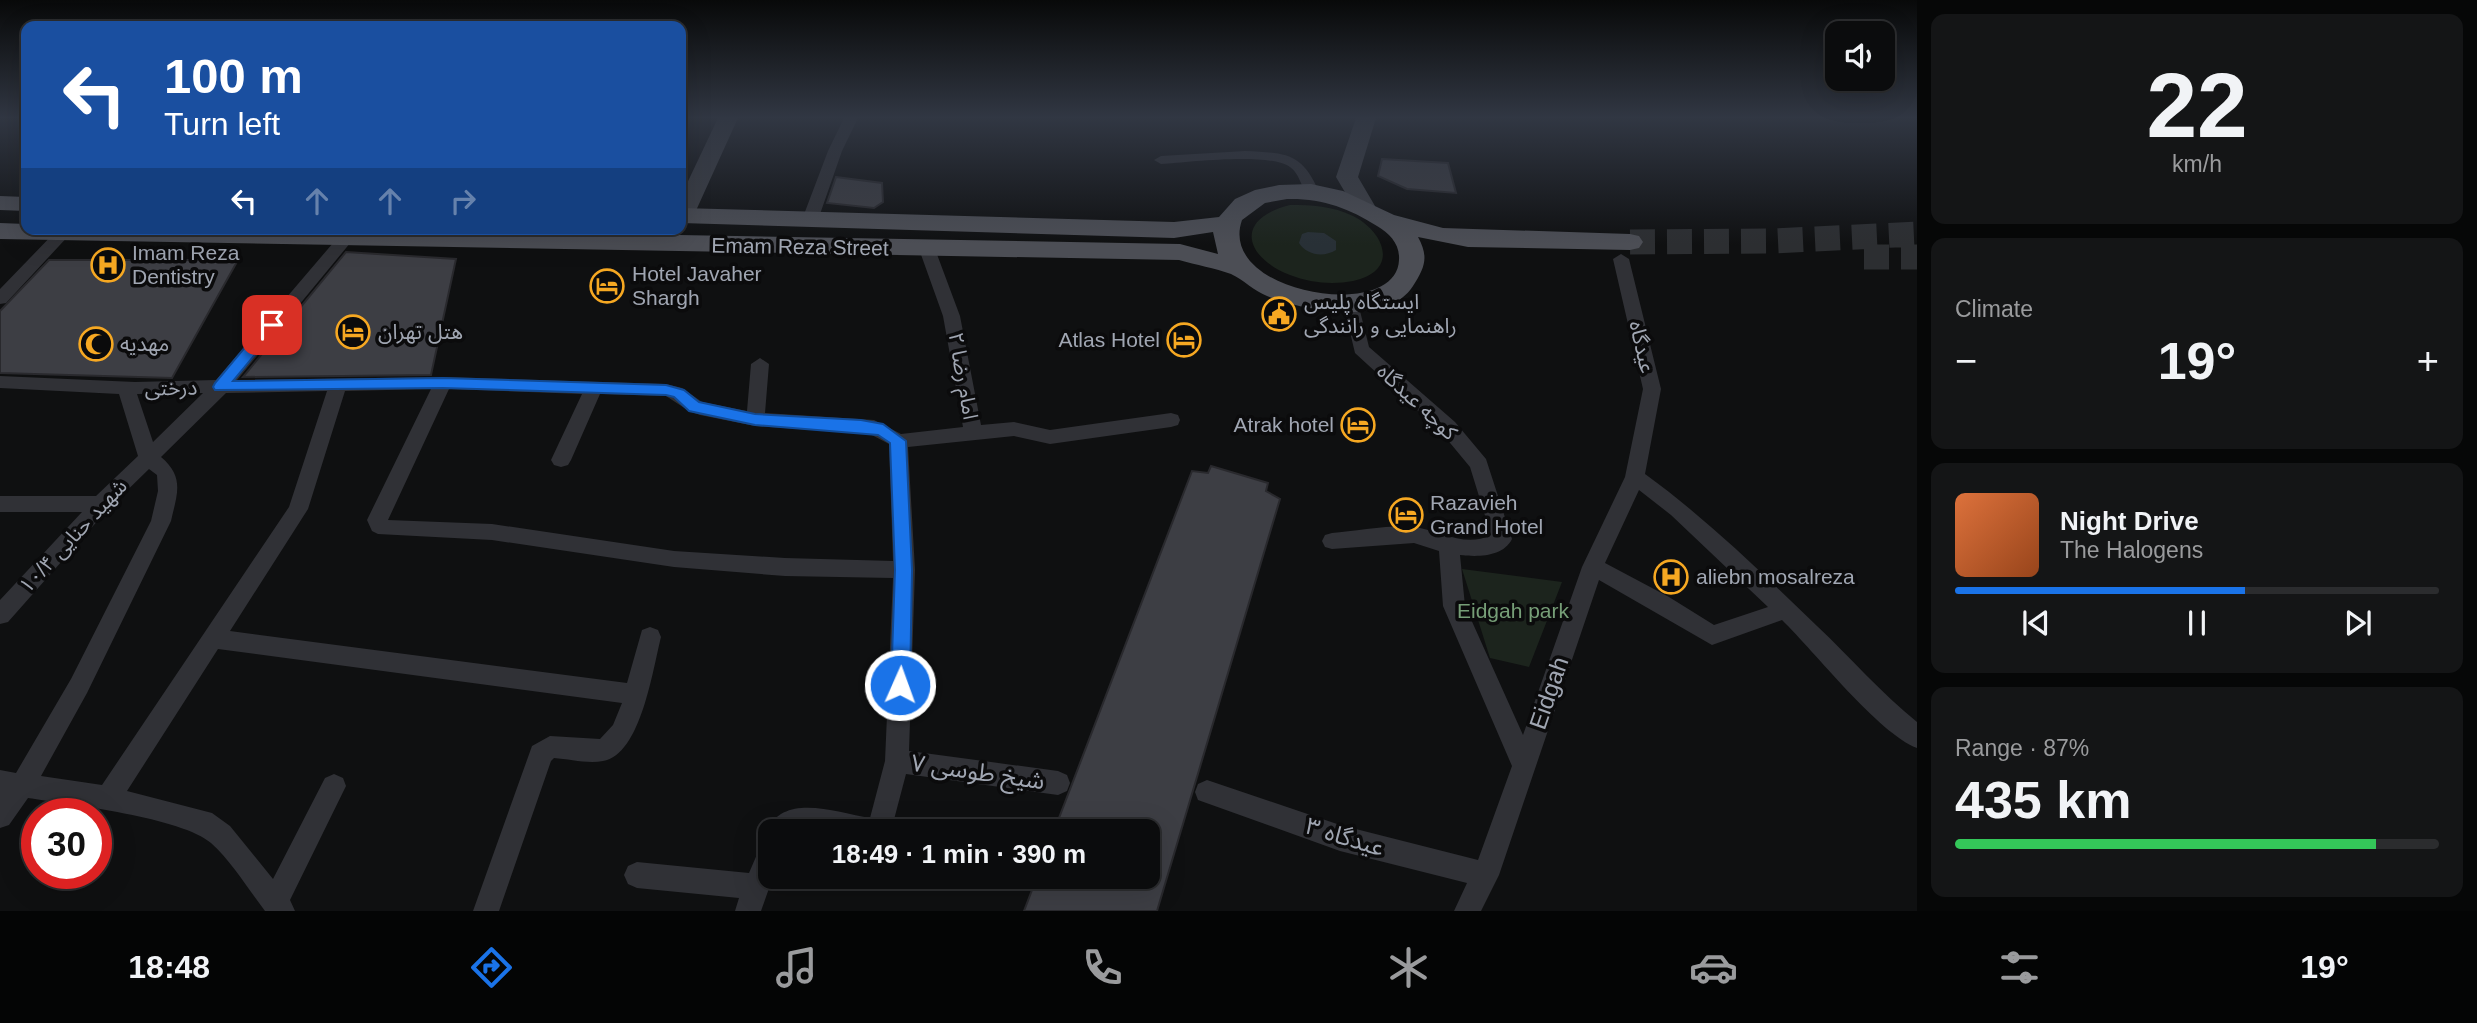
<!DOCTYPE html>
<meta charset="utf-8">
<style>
:root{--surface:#0b0c0d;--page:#141516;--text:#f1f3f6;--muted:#9a9b9d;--line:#2b2c2e;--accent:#1a73e8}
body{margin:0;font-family:Helvetica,"Noto Sans Arabic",sans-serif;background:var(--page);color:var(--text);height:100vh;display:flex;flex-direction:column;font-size:26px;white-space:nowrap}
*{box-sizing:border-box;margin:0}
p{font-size:23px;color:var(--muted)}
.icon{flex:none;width:38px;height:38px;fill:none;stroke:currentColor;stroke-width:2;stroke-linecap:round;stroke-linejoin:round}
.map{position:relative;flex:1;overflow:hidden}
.drawer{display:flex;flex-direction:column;gap:14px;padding:14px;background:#060707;width:560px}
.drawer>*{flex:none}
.banner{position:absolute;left:21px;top:21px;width:665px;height:214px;border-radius:14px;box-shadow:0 7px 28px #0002,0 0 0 2px var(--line);background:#1a4fa0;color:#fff;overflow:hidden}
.controls{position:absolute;left:1825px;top:21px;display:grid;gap:14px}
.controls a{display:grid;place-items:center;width:70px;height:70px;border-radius:14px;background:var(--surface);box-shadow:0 7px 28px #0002,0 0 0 2px var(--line);font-size:35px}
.speed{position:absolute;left:21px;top:798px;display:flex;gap:14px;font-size:35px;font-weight:700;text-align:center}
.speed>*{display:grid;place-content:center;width:91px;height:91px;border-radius:50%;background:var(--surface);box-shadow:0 7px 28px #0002,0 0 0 2px var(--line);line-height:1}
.speed .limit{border:10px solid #d22;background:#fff;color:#111}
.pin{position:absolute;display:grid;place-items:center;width:60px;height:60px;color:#fff;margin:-30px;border-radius:14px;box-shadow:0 4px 10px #0006}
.me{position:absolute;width:77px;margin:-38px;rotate:2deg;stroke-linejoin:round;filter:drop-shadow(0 0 5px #0008)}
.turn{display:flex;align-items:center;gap:24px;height:147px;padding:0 28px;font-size:32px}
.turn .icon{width:91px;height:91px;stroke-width:2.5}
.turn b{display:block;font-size:49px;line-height:60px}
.lanes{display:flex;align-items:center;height:66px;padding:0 28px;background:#0003;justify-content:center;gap:35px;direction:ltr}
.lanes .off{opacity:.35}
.big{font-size:52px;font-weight:700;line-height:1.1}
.drawer .card{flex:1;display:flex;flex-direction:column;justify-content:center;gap:10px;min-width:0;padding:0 24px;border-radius:14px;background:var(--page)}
.drawer .dial{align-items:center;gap:0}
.dial b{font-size:91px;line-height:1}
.song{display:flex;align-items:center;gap:21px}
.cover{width:84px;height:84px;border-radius:10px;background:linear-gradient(135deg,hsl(20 70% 55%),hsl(20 70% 35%))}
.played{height:7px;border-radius:4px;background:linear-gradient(90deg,var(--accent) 60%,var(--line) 60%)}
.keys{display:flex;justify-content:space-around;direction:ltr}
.heat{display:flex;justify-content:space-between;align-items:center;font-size:38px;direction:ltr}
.charge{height:10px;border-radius:5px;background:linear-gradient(90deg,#34c759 87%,var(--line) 0)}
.trip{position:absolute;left:758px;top:819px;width:402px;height:70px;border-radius:14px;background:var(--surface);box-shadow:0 7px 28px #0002,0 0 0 2px var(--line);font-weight:700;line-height:70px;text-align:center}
.menu{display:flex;height:112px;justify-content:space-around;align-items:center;background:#040505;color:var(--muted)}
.menu .icon{width:49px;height:49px}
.menu .current{color:var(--accent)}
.menu b{font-size:32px;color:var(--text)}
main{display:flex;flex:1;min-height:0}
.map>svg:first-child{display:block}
.green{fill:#1c241d}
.water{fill:#283036}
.building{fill:#3d3e44;stroke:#29292d;stroke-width:2}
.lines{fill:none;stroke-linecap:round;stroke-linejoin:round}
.primary-tunnel{stroke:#2c2e31;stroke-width:25;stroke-dasharray:25 12;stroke-linecap:butt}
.street{fill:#303136;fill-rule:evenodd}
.secondary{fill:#3e4046;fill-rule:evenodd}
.primary{fill:#4c4e55;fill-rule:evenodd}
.route{fill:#1a73e8;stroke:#114b97;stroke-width:2}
.labels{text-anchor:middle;stroke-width:7;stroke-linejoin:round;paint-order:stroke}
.street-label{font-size:21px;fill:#a0a6b2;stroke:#0b0b0c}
.poi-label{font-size:21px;fill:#a0a6b2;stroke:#0b0b0c;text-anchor:start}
.park-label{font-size:21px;fill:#769e77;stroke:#0b0b0c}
.near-street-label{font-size:24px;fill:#a0a6b2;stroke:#0b0b0c}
</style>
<main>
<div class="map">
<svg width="1917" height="911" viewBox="0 0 1917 911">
<rect width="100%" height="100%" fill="#0f1011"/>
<!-- green -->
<path class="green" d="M1290,205C1311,205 1333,206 1353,216C1385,232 1400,271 1353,281C1333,285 1310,283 1290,275C1244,257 1234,219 1290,205Z
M1462,569L1562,582L1529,667L1490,658Z"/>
<!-- water -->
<path class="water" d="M1308,232L1324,233L1336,241V250C1323,258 1307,255 1299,243L1302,234Z"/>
<!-- building -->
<path class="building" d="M1382,159L1448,163L1456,193L1407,189L1378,176Z
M836,177L882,183L883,202L874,208L827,203Z
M346,252L456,259L431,375L243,377Z
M49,260H238L172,378L0,373V311Z
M1211,466L1268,483L1266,491L1280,499L1157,911H1024L1037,877H1148V831H1054L1192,471L1208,473Z"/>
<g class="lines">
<!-- primary-tunnel -->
<path class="primary-tunnel" d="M1630,242L1774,241L1917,234
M1864,257H1917"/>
<!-- street -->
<path class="street" d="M844,118H858L842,151L819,217L816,220H806L803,217L828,151Z
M1245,151C1286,153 1302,152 1319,192L1312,196L1307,195C1301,186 1299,173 1290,167C1268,152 1189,162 1161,164L1154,160L1161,156Z
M58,229H70L72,232L6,303L0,304V289Z
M345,234L351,236L353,239L351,242L237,380L443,377L666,384L682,388L702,402L747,411L751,364L760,358L769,364L765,413L874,420L901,434L963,427L943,316L919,249L927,244L935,249L960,316L981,425L1014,422L1050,430L1171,413L1178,415L1180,420L1178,425L1171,427L1050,444L1014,436L908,447L915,570L909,751L1058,771L1067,775L1070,783L1067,791L1058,795L906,774L891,831H770V837L767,831C784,792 837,813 870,818L885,761L893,578L785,576L674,567L492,540L378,534L372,531L367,520L431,389L345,391L308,509L230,631L627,683L642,630L650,627L658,630L661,637C653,668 641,755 603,761C588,764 569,759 554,758L551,761L499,911H473L532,746L550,736L600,739L613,725L622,703L218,649L127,791L212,813L230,826L273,879L325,778L334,774L343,778L346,786L290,900L295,911H265C248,889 232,862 211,843C183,818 69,804 28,798L9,825L0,828V770L16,773L71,679L151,521L158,491L157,475L149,469L108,509L8,622L0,624V600L82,512H0V496H96L138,456L119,394L0,388V376L135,382L216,380L339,236ZM449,389L582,394L551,460L554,465L561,467L568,465L571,460L600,394L666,396L689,411L700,415L755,426L870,434L889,444L893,561L785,558L674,551L492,524L388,520ZM327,391L289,507L102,785L41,776L87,693L171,521C177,494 185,477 161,457L226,393ZM203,393L153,442L137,394Z
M1621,254L1629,259L1661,389L1645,474C1707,519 1762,573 1817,626C1851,658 1881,693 1917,722V748C1878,733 1815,652 1782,620L1712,645L1599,580L1499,875L1481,911H1454L1467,883L1340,851L1198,800L1195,792L1198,784L1207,780L1340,825L1478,860L1512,766L1443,606L1439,551L1414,543L1332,549L1325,547L1322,541L1325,535L1332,533C1355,531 1395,524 1415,527C1441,531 1465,548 1491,535L1470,467L1441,432L1355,353L1343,303L1345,299H1357L1369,347L1455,422L1486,459L1512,539C1503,557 1478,557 1460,555L1465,606L1523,735L1582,567L1625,477L1643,389L1613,259ZM1639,490L1671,515L1768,607L1714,625L1669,597L1605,563Z
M770,841V877H773L761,911H735L739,898L637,888L628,884L624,875L628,866L637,862L749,873L761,845Z"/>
<!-- secondary -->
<path class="secondary" d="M718,118H738L694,215L691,220L681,221V196Z
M1356,118H1376L1358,177L1375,206L1372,211H1356L1336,177Z"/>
<!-- primary -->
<path class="primary" d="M1311,184L1343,191L1394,215L1443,228L1630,234L1639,236L1643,242L1639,248L1630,250L1468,247L1418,237C1429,257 1425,267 1413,286C1387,327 1305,311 1267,296C1254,291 1244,280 1231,274C1215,268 1196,265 1179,260L0,239V223L26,224V229H338L1180,244L1218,254L1213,232L1174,238L681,223V208L1174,222L1219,217L1235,199L1255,190L1279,185ZM1287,199C1321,198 1349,208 1377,226C1390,234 1400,244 1399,260C1397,323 1216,294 1242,220L1265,203Z
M0,196L26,197V211L0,210Z"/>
</g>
<!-- sky -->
<linearGradient id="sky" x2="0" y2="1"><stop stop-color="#080909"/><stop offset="0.48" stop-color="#313743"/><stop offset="1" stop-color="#313743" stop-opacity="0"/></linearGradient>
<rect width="1917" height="245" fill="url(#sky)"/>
<!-- route -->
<path class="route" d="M272,320L277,321V328L233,381L443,378L666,385L684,390L699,402L755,414L861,420L883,424L906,441L912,570L910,685L907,691L900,694L893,691L891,685L895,570L890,443L878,435L755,425L689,411L674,397L666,395L443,388L215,390L213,387L215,383L267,321Z"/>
<!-- icons -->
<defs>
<symbol id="hospital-ring" viewBox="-11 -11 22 22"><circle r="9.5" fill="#0b0b0c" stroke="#f6a822" stroke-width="1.5"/><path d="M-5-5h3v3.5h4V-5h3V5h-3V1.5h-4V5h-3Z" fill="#f6a822"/></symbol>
<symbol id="hotel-ring" viewBox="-11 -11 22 22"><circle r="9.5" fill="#0b0b0c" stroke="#f6a822" stroke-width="1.5"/><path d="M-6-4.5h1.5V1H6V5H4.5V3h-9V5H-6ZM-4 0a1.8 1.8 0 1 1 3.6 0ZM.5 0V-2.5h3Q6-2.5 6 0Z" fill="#f6a822"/></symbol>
<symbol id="civic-ring" viewBox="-11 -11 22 22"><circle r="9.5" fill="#0b0b0c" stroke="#f6a822" stroke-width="1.5"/><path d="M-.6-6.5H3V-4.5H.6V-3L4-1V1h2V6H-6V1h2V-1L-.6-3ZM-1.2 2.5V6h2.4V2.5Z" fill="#f6a822"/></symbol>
<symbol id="mosque-ring" viewBox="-11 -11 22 22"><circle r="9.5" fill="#0b0b0c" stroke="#f6a822" stroke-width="1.5"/><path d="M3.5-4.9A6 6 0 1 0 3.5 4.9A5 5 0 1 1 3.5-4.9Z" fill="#f6a822"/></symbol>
</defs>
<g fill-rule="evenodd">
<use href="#hospital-ring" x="89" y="246" width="38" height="38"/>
<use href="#hotel-ring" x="588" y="267" width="38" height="38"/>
<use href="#civic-ring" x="1260" y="295" width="38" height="38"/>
<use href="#hotel-ring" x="334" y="313" width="38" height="38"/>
<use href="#hotel-ring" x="1165" y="321" width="38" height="38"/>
<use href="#mosque-ring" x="77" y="325" width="38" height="38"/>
<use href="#hotel-ring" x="1339" y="406" width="38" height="38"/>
<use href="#hotel-ring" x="1387" y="496" width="38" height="38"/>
<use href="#hospital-ring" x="1652" y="558" width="38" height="38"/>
</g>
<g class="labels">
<!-- street labels -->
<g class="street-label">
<text transform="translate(800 247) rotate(1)" y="7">Emam Reza Street</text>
<text transform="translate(1642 347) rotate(77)" y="7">عیدگاه</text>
<text transform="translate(963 376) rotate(80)" y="7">امام رضا ۲</text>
<text transform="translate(171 388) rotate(-1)" y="7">درختی</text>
<text transform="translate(1417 402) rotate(43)" y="7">کوچه عیدگاه</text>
<text transform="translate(73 536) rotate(-47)" y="7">شهید حنایی ۱۰/۴</text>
</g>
<!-- poi labels -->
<g class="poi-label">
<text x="132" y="260">Imam Reza<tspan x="132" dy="24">Dentistry</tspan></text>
<text x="632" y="281">Hotel Javaher<tspan x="632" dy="24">Shargh</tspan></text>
<text x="1304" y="309">ایستگاه پلیس<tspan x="1304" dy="24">راهنمایی و رانندگی</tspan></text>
<text x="378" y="339">هتل تهران</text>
<text x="1160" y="347" text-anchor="end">Atlas Hotel</text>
<text x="120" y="351">مهدیه</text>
<text x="1334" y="432" text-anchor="end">Atrak hotel</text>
<text x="1430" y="510">Razavieh<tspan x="1430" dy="24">Grand Hotel</tspan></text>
<text x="1696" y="584">aliebn mosalreza</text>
</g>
<!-- park labels -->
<g class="park-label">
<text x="1513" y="618">Eidgah park</text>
</g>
<!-- near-street labels -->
<g class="near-street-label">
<text transform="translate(1549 693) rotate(-71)" y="8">Eidgah</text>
<text transform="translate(978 772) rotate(8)" y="8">شیخ طوسی ۷</text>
<text transform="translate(1345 837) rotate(17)" y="8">عیدگاه ۳</text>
</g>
</g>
</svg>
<div class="controls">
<a><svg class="icon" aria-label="sound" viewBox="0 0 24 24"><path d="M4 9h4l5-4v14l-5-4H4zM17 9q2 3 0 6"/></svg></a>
</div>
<div class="speed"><div class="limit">30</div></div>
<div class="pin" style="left:272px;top:325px;background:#d93025"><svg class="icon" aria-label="arrive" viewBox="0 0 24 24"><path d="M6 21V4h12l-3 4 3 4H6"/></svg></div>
<svg class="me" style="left:900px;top:685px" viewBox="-20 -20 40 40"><circle r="17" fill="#1a73e8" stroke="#fff" stroke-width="3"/><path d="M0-11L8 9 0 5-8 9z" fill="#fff"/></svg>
<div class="trip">18:49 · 1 min · 390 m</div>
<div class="banner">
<div class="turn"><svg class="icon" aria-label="left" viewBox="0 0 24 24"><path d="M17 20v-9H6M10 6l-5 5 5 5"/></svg><div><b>100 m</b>Turn left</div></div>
<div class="lanes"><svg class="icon" aria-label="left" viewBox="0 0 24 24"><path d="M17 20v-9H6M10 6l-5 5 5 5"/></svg><svg class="icon off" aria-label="ahead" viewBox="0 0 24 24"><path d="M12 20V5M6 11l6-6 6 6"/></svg><svg class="icon off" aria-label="ahead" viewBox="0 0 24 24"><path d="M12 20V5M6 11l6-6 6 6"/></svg><svg class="icon off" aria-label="right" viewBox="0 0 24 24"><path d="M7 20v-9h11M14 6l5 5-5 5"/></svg></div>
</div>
</div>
<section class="drawer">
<div class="card dial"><b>22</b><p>km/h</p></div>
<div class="card"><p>Climate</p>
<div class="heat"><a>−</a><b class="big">19°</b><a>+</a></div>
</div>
<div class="card">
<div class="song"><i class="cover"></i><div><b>Night Drive</b><p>The Halogens</p></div></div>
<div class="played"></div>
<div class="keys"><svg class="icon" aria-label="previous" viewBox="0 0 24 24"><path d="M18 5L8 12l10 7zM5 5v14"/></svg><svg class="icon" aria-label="pause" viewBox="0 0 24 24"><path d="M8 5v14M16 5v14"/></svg><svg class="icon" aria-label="next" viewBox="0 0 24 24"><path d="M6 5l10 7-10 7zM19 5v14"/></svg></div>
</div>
<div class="card"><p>Range · 87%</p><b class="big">435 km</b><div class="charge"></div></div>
</section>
</main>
<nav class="menu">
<b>18:48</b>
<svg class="icon current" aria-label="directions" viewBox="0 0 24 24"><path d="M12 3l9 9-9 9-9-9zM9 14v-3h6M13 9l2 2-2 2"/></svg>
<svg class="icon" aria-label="music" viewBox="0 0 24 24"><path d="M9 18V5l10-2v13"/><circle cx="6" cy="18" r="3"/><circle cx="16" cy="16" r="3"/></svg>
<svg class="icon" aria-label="phone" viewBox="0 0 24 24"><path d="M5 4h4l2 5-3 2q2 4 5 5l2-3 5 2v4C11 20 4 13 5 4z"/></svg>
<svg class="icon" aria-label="climate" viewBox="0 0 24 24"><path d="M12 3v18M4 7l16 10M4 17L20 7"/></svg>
<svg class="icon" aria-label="car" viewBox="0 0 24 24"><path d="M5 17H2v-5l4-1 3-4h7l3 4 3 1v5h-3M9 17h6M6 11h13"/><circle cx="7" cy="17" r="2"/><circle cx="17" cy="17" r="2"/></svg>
<svg class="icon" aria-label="filters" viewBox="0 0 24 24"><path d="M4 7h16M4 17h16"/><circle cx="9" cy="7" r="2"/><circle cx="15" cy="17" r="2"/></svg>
<b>19°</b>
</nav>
